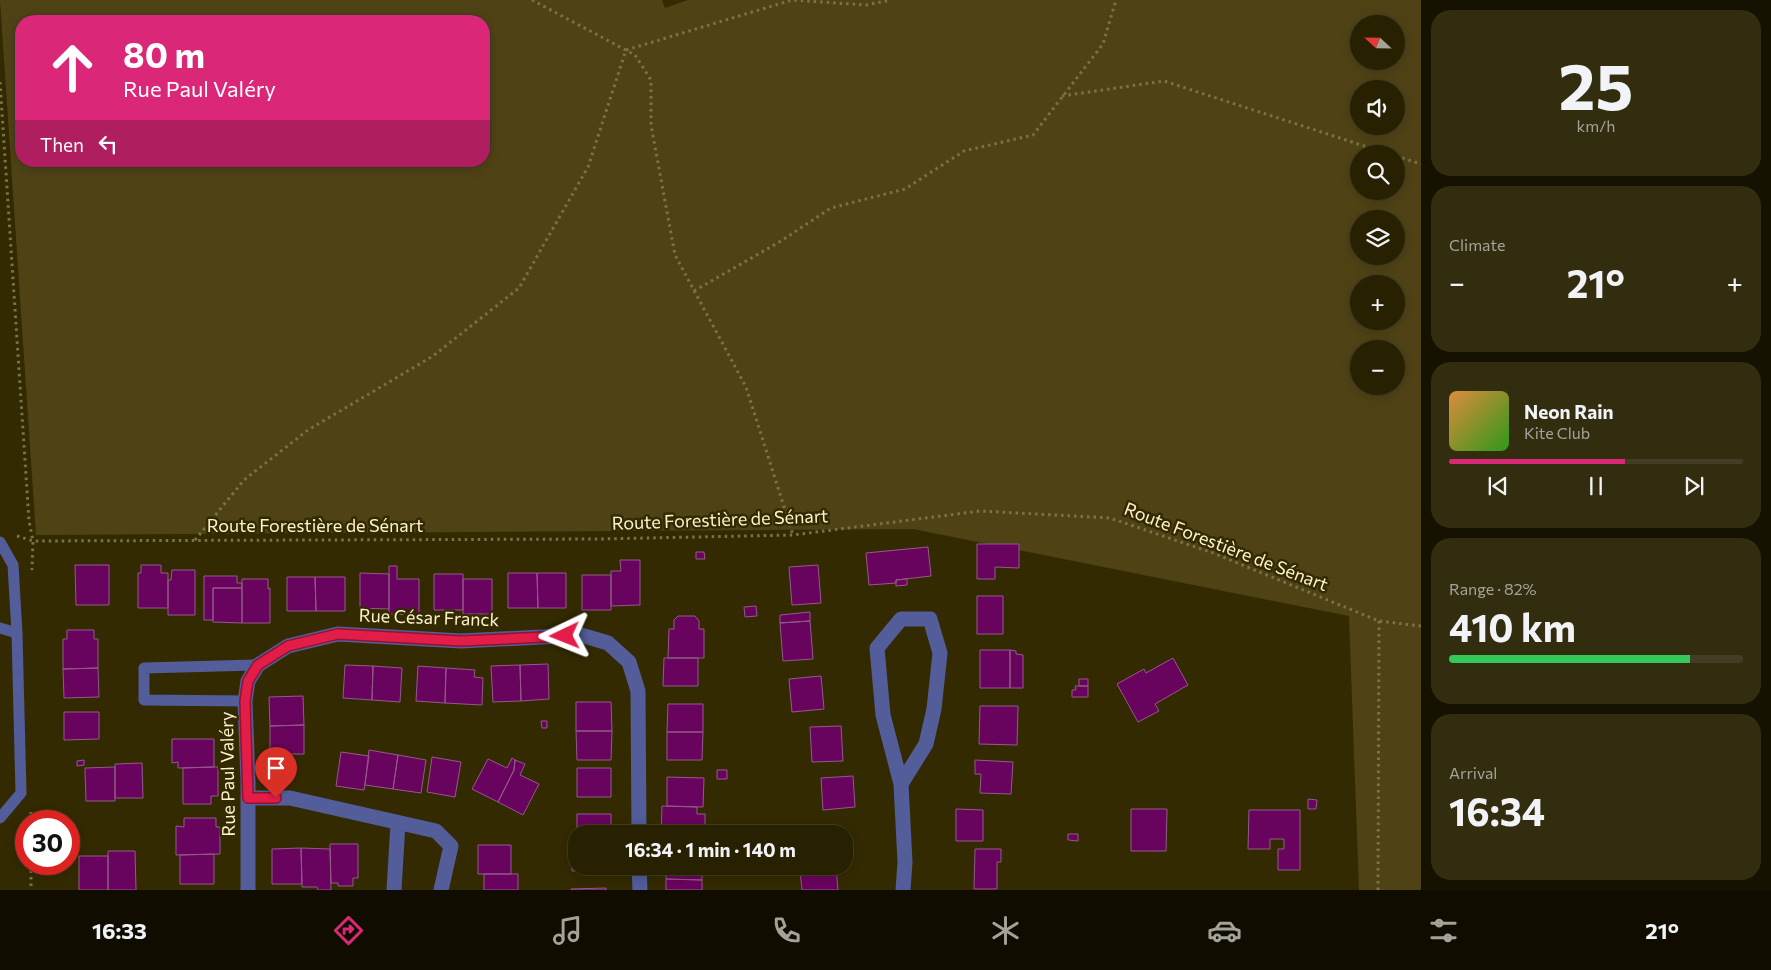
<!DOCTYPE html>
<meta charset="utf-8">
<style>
:root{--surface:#272001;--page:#332d10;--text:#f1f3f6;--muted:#a4a399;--line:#433e23;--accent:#db2777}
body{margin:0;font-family:Commissioner,sans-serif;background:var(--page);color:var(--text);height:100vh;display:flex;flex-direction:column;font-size:19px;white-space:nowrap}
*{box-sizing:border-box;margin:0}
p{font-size:16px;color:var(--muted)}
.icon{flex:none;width:28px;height:28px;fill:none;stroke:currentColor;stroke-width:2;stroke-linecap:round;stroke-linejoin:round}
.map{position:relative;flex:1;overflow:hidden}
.side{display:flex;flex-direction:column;gap:10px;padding:10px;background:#151201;width:350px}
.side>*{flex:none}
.top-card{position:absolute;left:15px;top:15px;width:475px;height:152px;border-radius:20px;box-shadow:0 2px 12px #0003,0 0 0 1px var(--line);background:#db2777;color:#fff;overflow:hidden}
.needle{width:32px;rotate:292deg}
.fabs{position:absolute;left:1350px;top:15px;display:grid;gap:10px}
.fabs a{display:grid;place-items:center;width:55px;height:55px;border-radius:50%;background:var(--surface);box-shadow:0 2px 12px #0003,0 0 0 1px var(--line);font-size:25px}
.speed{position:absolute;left:15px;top:810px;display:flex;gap:10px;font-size:25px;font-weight:700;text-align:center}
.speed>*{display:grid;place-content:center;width:65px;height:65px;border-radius:50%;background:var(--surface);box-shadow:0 2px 12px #0003,0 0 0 1px var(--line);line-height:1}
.speed .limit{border:8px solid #d22;background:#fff;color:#111}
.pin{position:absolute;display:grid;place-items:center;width:42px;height:42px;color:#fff;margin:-51px -21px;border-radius:50% 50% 50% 0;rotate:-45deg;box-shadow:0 0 5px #0007}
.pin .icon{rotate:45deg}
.me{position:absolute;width:55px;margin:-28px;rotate:268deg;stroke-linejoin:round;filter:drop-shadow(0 0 4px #0008)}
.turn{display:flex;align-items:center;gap:18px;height:105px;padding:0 25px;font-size:22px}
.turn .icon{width:65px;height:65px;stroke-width:2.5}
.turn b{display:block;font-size:35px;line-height:42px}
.then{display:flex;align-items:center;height:48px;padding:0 25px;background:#0003;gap:10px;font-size:19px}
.big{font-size:38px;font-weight:700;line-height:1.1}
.side .widget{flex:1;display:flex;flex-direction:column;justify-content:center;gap:8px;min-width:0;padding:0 18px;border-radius:20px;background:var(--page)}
.side .dial{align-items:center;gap:0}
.dial b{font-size:65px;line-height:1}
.song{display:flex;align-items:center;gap:15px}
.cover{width:60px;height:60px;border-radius:8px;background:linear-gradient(135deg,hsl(30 70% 55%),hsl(110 70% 35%))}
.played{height:5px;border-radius:2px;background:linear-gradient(90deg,var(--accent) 60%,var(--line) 60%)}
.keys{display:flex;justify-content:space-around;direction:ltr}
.heat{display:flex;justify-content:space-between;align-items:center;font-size:28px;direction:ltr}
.charge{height:8px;border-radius:4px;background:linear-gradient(90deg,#34c759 82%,var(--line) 0)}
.trip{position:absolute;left:568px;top:825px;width:285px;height:50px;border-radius:20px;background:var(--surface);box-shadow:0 2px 12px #0003,0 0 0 1px var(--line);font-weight:700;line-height:50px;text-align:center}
.menu{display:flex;height:80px;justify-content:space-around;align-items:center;background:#100d00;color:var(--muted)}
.menu .icon{width:35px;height:35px}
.menu .on{color:var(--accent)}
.menu b{font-size:22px;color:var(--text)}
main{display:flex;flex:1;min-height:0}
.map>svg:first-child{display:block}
.green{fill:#4f4316;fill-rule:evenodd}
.building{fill:#69045e;stroke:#925a88}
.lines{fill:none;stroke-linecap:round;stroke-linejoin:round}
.path{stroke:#7c724a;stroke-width:3;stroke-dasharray:2.5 4;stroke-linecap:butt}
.lane{stroke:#525d9a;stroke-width:11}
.street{stroke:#525d9a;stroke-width:15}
.route-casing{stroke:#92132f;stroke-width:12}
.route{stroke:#e11d48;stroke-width:9}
.labels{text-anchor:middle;stroke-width:5;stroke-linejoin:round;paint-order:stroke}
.street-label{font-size:18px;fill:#fcf2ce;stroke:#342a01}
</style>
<main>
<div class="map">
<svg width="1421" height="890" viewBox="0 0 1421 890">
<rect width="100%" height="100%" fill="#342a01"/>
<!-- green -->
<path class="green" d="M0,0H662L665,8L688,0H1421V890H1359L1349,616L913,529L36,535ZM21,21H484V161H21ZM1359,24H1396V61H1359ZM1359,89H1396V126H1359ZM1359,154H1396V191H1359ZM1359,219H1396V256H1359ZM1359,284H1396V321H1359ZM1359,349H1396V386H1359Z"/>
<!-- building -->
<path class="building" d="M977,544H1019V568L995,567V579H977Z
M928,547L931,576L896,580V583L869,585L866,553Z
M696,552H704L705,559H696Z
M620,560H640V605L611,606V571H621Z
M75,565H109V605H76Z
M141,565H161V573H168V608H138V573H141Z
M818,565L821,603L792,605L789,567Z
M389,566H397V579H419V615L389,614Z
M172,570H195V615H168V580H171Z
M360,573L389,574V609L360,608Z
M508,573H537L538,608H508Z
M537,573H566V608H538Z
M434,574H463V610H434Z
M582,575H611V610H582Z
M204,576H237V583H242V588H213V620H204Z
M287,577H315L316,611H287Z
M315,577H345V611H316Z
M242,579H268V589L270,588V623H242Z
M463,579H492V614H463Z
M907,579V585L896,586V580Z
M213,588H242V623L213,622Z
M977,596H1003V634H977Z
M756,606L757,616L745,617L744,607Z
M810,612V621L780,623V615Z
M678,616H695L699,621V629H704V658H668L669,629H674V620Z
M810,621L813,659L783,661L780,623Z
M67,630H94V639H98V668L63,669V639H67Z
M980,650H1010V688H980Z
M1010,650L1016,651V654L1023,655V688H1010Z
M664,658H698V686H663Z
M1173,658L1188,685L1155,704L1159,711L1138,722L1117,684L1144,669L1146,673Z
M548,664L549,699L521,701L520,665Z
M345,665L373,666L372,700L343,698Z
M520,665L521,701L493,702L491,666Z
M373,666L402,668L400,702L372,700Z
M418,666L446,668L445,703L416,701Z
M98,668L99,697L64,698L63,669Z
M446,668L475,670L474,677L483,678L482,705L445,703Z
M821,676L824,709L792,712L789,679Z
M1079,679H1088V686H1079Z
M1075,686H1088V697H1072V690H1076Z
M303,696L304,725L270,726L269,697Z
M576,702H611L612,731H576Z
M668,704H703V732H667Z
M980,706H1018L1017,745L979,744Z
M64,712H99V739L64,740Z
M541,721H547V728H542Z
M304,725V754H270V726Z
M841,726L843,761L812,762L810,727Z
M576,731H612L611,760H577Z
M667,732H703L702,760H667Z
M172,739H214V767L178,768V762L172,763Z
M369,750L398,755L393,789L365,785Z
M341,752L369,756L364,790L336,786Z
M398,755L426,760L421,793L393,789Z
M432,757L461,762L455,797L427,792Z
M512,758L515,760L514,770L498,802L472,789L488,759L507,768Z
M84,760V765L77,766V761Z
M515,760L525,764L520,775L539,784L523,815L498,802L514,770Z
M975,760L1013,762L1011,794L980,793L981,774H975Z
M142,763L143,798H115V764Z
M115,767V801H86L85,768Z
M214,767H218V796H211V804H183V768Z
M577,768H611V797H577Z
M717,770H727V779H717Z
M853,776L855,807L823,810L821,778Z
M667,777L704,778L703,807L667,806Z
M1308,799L1317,800L1316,809H1308Z
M662,806L697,807V814H705V834H661Z
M956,809L983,810V841H956Z
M1131,809H1167L1166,851H1131Z
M1249,810H1300V870H1278V849H1284V839H1270V849H1248Z
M577,814H611V834H577Z
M184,818H216V827H220V854L176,855V826L184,827Z
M839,826V834H809V828Z
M754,827L755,834H740V828Z
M1068,834H1078V841L1068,840Z
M571,842H576V866H606V870L572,871Z
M330,844H358V878H353V886H338V883H331Z
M478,845H511V874H478Z
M301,848L302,884H272V849Z
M301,848L330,849L331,890H318L317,887H302Z
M975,849H1001V862H997V889H974Z
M108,851H135L136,890H108Z
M214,854V884H180V855Z
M79,856H108V890H79Z
M666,866H702V880L666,879Z
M836,868L838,890H802L800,871Z
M484,874H518V890H484Z
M666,879L702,880V890H666Z
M606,888V890H571V889Z"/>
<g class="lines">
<!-- path -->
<path class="path" d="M532,0L635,55L651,80V125L675,255L746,387L793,535
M0,82L29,521L33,541L32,570
M1062,96L1164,81L1389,154
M1396,156L1421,164
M694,291L781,241L831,208L905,189L964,151L1033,135L1103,44L1116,0
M17,536L33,541L599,539L793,535L980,511L1110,518L1213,553L1379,621L1421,626
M195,540L244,480L308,430L433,356L519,288L588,167L626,50L792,0L866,5L891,0
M31,821V809
M31,864V890
M1378,890L1379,621"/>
<!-- lane -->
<path class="lane" d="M0,542L13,565L17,633L21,793L0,818
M0,628L17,633
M245,701L144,700V668L258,665"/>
<!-- street -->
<path class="street" d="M901,784L926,744L934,709L940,653L930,619H901L877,648L883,715L901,784L905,862L903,890
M248,798H290L436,831L451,846L441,890
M639,866L640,890
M248,890V781L245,701L248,681L258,665L288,646L338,634L461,641L581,635L608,643L629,662L638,691L639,834
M394,890L398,823"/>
</g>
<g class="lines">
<defs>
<path id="route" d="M276,798H248L245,701L248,681L258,665L288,646L338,634L461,641L565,636"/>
</defs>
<!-- route casing -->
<use href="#route" class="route-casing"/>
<!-- route -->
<use href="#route" class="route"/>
</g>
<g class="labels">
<!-- street labels -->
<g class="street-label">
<text transform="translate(720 520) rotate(-2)" y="6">Route Forestière de Sénart</text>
<text x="315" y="532">Route Forestière de Sénart</text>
<text transform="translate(1226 547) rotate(21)" y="6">Route Forestière de Sénart</text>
<text transform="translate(429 618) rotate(2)" y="6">Rue César Franck</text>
<text transform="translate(228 774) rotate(-91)" y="6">Rue Paul Valéry</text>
</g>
</g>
</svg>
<div class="fabs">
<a><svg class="needle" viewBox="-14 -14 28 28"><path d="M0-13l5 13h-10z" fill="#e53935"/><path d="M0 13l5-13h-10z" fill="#a4a399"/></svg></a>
<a><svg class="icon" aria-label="sound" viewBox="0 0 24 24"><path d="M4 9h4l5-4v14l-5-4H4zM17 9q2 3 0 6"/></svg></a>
<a><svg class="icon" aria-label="search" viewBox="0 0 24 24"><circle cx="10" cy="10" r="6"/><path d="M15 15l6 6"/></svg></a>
<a><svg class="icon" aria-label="layers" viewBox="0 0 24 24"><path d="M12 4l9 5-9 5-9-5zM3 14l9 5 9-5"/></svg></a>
<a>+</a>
<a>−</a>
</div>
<div class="speed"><div class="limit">30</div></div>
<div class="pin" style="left:276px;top:798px;background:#d93025"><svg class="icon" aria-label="arrive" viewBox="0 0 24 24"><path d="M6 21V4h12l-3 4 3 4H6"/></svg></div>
<svg class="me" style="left:565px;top:636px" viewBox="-20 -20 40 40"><path d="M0-17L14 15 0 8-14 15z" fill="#e11d48" stroke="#fff" stroke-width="4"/></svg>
<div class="trip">16:34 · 1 min · 140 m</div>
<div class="top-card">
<div class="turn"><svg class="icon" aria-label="ahead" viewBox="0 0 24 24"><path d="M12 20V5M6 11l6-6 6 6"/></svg><div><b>80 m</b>Rue Paul Valéry</div></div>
<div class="then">Then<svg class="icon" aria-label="left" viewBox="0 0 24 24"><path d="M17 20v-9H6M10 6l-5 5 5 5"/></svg></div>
</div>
</div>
<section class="side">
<div class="widget dial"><b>25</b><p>km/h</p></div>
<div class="widget"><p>Climate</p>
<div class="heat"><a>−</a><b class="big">21°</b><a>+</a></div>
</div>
<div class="widget">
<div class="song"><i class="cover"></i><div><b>Neon Rain</b><p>Kite Club</p></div></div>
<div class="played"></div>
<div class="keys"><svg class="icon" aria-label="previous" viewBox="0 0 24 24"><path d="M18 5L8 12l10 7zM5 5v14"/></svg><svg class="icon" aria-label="pause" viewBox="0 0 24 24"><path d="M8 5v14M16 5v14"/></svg><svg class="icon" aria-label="next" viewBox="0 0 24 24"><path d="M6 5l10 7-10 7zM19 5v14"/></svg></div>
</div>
<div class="widget"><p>Range · 82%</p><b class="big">410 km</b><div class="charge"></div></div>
<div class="widget"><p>Arrival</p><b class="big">16:34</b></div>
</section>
</main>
<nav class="menu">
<b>16:33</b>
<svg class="icon on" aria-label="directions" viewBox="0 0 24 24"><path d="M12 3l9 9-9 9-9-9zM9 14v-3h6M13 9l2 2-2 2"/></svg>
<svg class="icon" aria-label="music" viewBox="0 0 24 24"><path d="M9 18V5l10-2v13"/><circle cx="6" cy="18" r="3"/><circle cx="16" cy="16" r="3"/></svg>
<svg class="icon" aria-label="phone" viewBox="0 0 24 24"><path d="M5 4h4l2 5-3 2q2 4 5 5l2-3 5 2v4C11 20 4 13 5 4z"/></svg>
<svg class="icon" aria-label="climate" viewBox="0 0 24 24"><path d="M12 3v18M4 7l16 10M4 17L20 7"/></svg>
<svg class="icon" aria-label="car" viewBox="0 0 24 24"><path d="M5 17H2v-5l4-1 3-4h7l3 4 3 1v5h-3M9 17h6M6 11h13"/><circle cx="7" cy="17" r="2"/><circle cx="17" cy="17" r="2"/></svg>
<svg class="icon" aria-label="filters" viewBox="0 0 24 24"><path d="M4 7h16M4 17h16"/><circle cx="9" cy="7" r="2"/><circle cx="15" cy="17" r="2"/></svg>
<b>21°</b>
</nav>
